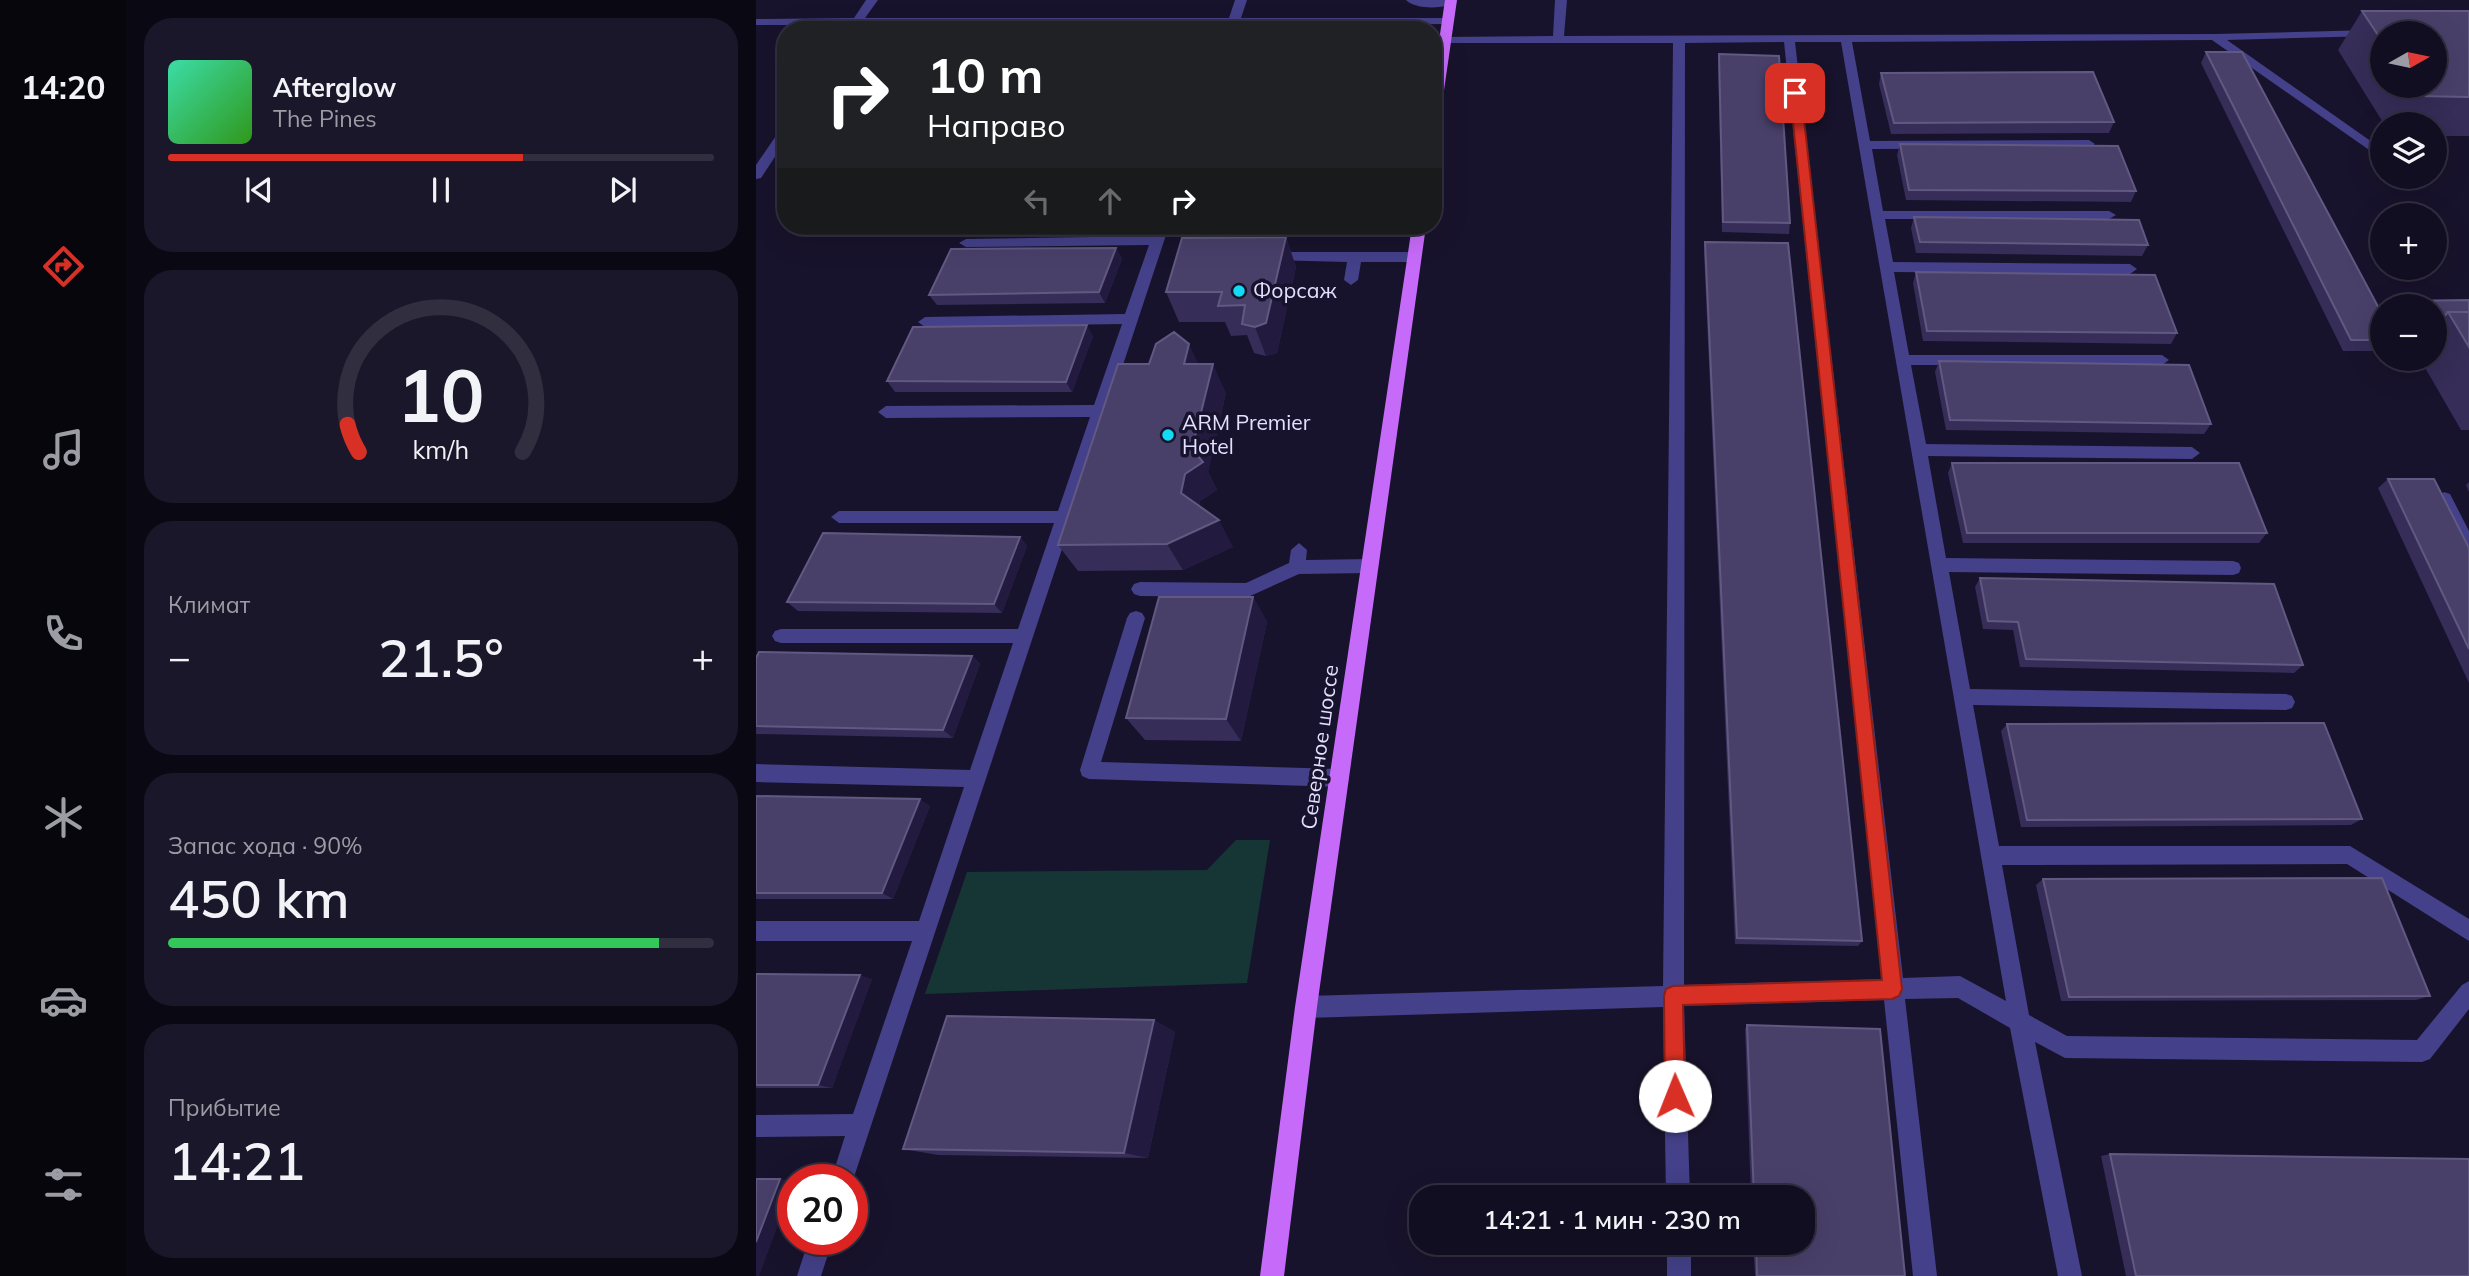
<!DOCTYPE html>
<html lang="ru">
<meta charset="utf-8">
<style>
:root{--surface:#120e21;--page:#1b172a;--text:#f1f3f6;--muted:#9c9ca5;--line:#312e3f;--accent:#d93025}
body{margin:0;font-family:Mulish,sans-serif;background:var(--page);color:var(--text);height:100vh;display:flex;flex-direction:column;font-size:26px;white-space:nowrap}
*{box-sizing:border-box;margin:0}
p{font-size:23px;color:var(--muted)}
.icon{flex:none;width:38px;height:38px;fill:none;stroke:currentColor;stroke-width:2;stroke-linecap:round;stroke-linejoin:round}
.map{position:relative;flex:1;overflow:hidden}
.panel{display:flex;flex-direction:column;gap:18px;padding:18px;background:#0a0812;width:630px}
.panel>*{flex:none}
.hud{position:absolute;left:21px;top:21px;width:665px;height:214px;border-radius:28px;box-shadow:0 7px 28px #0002,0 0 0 2px var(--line);background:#202124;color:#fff;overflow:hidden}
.needle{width:46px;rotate:81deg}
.controls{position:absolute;left:1614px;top:21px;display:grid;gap:14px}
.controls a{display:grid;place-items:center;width:77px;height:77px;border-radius:50%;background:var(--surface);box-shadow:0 7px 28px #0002,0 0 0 2px var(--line);font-size:35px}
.speed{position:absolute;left:21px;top:1164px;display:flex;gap:14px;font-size:35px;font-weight:700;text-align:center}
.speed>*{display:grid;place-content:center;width:91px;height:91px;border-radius:50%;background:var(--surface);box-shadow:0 7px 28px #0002,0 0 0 2px var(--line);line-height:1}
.speed .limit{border:10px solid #d22;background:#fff;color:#111}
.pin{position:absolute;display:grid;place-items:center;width:60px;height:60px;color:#fff;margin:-30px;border-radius:14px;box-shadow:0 4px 10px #0006}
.me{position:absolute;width:77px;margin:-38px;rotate:359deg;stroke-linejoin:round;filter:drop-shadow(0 0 5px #0008)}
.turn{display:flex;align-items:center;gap:24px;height:147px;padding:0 35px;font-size:32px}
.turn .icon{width:91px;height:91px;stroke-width:2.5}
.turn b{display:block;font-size:49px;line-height:60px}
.lanes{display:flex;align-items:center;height:66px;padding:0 35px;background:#0003;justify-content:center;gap:35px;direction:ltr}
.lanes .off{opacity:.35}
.big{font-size:52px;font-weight:600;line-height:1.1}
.panel .widget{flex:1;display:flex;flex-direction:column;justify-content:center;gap:10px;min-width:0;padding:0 24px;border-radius:28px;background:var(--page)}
.panel .dial{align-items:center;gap:0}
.dial svg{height:182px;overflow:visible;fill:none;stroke:var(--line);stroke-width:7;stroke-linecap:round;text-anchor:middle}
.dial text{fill:var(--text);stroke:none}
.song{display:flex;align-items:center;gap:21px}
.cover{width:84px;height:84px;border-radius:10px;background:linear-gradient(135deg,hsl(160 70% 55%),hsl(110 70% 35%))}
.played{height:7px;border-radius:4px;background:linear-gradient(90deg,var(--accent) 65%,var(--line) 65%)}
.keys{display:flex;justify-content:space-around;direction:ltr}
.heat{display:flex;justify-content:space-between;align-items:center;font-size:38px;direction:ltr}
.charge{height:10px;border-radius:5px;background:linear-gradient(90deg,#34c759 90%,var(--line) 0)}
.trip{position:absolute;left:653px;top:1185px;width:406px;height:70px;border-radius:28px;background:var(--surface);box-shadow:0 7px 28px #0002,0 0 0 2px var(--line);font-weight:600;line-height:70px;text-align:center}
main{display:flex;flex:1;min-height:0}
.menu{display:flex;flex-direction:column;width:126px;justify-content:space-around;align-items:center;background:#07060d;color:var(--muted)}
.menu .icon{width:49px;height:49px}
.menu .current{color:var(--accent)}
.menu b{font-size:32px;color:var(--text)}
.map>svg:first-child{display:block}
.green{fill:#163635}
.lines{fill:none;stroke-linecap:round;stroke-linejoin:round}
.minor{fill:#444089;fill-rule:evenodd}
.major{fill:#c66bf9;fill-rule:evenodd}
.wall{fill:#362d58;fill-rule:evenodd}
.shaded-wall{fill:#221b3f}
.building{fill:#49406a;stroke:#615981;stroke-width:2}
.route{fill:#d93025;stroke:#8d1f18;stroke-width:2}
.poi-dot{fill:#13dbf5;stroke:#18132c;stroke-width:2.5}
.labels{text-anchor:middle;stroke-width:7;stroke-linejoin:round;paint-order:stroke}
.poi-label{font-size:21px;fill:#e3dffe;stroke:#18132c;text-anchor:start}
.street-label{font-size:21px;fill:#e3dffe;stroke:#18132c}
</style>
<main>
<nav class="menu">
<b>14:20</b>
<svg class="icon current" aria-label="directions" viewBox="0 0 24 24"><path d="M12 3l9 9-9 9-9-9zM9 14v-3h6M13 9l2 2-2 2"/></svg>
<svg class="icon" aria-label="music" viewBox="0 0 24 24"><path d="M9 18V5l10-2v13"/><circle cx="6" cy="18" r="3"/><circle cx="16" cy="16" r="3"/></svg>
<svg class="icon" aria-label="phone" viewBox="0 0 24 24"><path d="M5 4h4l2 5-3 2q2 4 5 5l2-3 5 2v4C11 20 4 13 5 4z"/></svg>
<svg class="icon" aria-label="climate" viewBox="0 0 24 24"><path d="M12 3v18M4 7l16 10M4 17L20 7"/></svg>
<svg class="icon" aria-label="car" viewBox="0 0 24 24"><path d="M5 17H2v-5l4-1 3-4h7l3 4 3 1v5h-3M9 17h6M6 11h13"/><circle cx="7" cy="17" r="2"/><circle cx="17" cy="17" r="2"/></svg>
<svg class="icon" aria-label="filters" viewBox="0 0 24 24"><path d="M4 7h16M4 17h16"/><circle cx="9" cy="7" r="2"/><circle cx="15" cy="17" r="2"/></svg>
</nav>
<section class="panel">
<div class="widget">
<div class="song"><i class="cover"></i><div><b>Afterglow</b><p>The Pines</p></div></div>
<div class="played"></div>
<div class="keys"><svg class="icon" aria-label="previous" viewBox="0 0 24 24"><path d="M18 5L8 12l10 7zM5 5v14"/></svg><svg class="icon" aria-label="pause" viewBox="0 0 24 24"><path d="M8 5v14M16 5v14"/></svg><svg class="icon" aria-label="next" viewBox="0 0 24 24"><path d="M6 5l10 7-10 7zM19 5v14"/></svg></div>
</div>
<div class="widget dial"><svg viewBox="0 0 100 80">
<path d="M14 69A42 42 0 1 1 86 69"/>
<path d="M14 69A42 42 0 0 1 9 57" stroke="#d93025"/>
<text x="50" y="56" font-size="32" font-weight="700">10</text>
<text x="50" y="72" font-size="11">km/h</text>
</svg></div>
<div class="widget"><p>Климат</p>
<div class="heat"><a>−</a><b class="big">21.5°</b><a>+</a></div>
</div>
<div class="widget"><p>Запас хода · 90%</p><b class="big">450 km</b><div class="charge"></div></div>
<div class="widget"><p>Прибытие</p><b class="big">14:21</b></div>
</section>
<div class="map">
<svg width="1713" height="1276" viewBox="0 0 1713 1276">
<rect width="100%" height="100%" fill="#18132c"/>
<!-- green -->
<path class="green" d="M480,840H514L491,983L169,994L211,872L451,870Z"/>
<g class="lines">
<!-- minor -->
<path class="minor" d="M110,0H122L109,18H473L479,0H491L485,18H692L698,21L692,24L482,25L481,30H469L471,25H104L101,30H91L93,25H0V19L98,18Z
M650,0H699L701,2C690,9 659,10 650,0Z
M799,0H811L808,36L1459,34L1616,30L1622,33L1616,36L1471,40L1626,149V159L1456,40L1096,42L1114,141L1333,140L1339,144L1333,148L1116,149L1127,211H1353L1360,215L1353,219H1129L1137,262L1374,264L1381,269L1374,274L1138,272L1153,355H1406L1413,360L1406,365H1155L1170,444L1436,447L1444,453L1436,459L1172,456L1190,558L1477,561L1483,563L1485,568L1483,573L1477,575L1193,572L1214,689L1530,694L1536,696L1539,702L1536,708L1530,710L1217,705L1243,846H1594L1713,919V941L1591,864L1246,865L1273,1015L1311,1036L1661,1040L1706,985L1713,981V1009L1674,1059L1666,1062L1309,1058L1279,1042L1326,1276H1302L1254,1028L1202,998L1149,999L1181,1276H1157L1128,1000L928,1006L934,1197H910L907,1007L550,1018L543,1014L539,1007L543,1000L550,996L907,986L917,43H689L683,40L689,37L797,36ZM1028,42L1126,979L928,985L929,43ZM1039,42H1085L1250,1001L1204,976L1147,978Z
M30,126V140L5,178L0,179V165L26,127Z
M399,226H413L97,1180L96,1183V1180H75L89,1136L0,1137V1115L97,1114L156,941H0V921H163L208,787L0,782V764L214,770L257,643H25L19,641L16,636L19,631L25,629H262L298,523H83L75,517L83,511H302L334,417L130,418L122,412L130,406L338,405L366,324L169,327L162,322L169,317L369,314L393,245L210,247L203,243L210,239L396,236Z
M515,252H658L665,257L658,262H605L602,280L595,285L588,280L591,262L510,260L508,257Z
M1688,492L1694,494L1713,531V554L1707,552L1680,498Z
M543,543L551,550L550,560L614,559L620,561L622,566L620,571L614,573L543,574L492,597L384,596L378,594L375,589L378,584L384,582L490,583L533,563L535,550Z
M380,611L386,613L389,618L345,762L583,769L590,772L592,778L590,784L583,787L333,779L326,776L324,770L371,618L374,613Z
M53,1239H77L65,1276H41Z
M911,1242H935V1276H911Z"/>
<!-- major -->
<path class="major" d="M689,0H701L683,125L677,129V82Z
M656,226H670L561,1007L528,1276H504L539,1007Z"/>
</g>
<!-- wall -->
<path class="wall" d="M1606,11H1713V136H1678V124H1628L1582,50ZM1626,33L1678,86H1626Z
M1450,52L1626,314V351H1587L1445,63Z
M963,54L1034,223L1033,234L966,232L962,65Z
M1125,73L1358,122L1353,133L1135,134L1123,84Z
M1144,144L1380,191L1375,202L1150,200L1141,155Z
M1158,217L1392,245L1386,256L1160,253L1155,228Z
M458,226H571L568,237H530L540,267L521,353L510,356L498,353L491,335L475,336L469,322H423L410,292L462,237Z
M949,242L1106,941L1102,946L979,944L948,253Z
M360,248L366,259L349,303L181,305L173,295Z
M1160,272L1421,333L1415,344L1167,341L1157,283Z
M1713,300V430H1705L1664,359H1678V306H1641L1645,301Z
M337,336L316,392H139L131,381Z
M1183,361L1455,424L1448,434L1190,430L1179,372Z
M442,364L470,393L452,472L461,490L444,501L443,506L477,547L427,570L322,571L302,545Z
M1196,463L1511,533L1503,543H1207L1192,473Z
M1632,479L1713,548V683L1622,488Z
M1713,482V492L1710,485Z
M264,537L271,546L246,613L42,611L31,602Z
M1224,578L1547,665L1538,673L1264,667L1257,630L1227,629L1219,587Z
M497,597L511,622L485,741L389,740L370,718Z
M216,656L224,664L197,738L0,734V658Z
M1251,724L1606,819L1595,825L1265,827L1245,731Z
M0,796L174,806L137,899H0Z
M1287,879L1674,996L1660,1000L1305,1001L1280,885Z
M0,974L116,979L76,1088H0Z
M398,1020L419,1032L392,1158L182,1155L147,1149Z
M991,1025L1149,1276H999L997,1242H1046V1197H995L989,1029Z
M1354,1154L1713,1276H1370L1345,1156Z"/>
<!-- shaded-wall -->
<path class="shaded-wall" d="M565,226H571L568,237Z
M530,237L540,267L521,353L510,356L499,327Z
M360,248L366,259L349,303L343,292Z
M331,325L337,336L316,392L310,382Z
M433,344L447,374L428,364Z
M457,364L470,393L452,472L461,490L444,501L440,520L425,493Z
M463,520L477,547L427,570L411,544Z
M264,537L271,546L246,613L238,604Z
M497,597L511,622L485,741L470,719Z
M216,656L224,664L197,738L187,730Z
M164,799L174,806L137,899L126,893Z
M104,975L116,979L76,1088L62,1085Z
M398,1020L419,1032L392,1158L368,1153Z
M24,1179L37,1181V1185L3,1276H0V1242Z"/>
<!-- building -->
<path class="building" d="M1606,11H1713V97L1662,96L1655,86H1678V33H1626V41Z
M1450,52H1486L1626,314V340H1595Z
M963,54L1023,56L1034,223L967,222Z
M1337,72L1358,122L1138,123L1125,73Z
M1144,144L1362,146L1380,191L1153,190Z
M1158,217L1383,220L1392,245L1164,242Z
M530,237L510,323L499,327L486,324L489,305L462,306L466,292H410L426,238Z
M949,242L1032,243L1106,941L981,938Z
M360,248L343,292L173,295L195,249Z
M1160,272L1399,275L1421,333L1171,331Z
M1713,300V312H1692L1678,328V306H1649L1645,301Z
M1692,312H1713V347Z
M331,325L310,382L131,381L157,327Z
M418,332L433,344L428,364H457L436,449L447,462L429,474L425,493L463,520L411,544L302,545L362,364H393L400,344Z
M1183,361L1433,365L1455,424L1194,420Z
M1196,463H1483L1511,533H1211Z
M1632,479H1678L1713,548V649Z
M67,533L264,537L238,604L31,602Z
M1224,578L1518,584L1547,665L1270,659L1262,622L1232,621Z
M403,597H497L470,719L370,718Z
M3,652L216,656L187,730L0,726V658Z
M1568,723L1606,819L1271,820L1251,724Z
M0,796L164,799L126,893H0Z
M1626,878L1674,996L1313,997L1287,879Z
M0,974L104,975L62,1085H0Z
M191,1016L398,1020L368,1153L147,1149Z
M991,1025L1124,1029L1149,1276H1001L1000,1242H1046V1197H998Z
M1354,1154L1713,1159V1276H1380Z
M0,1179H24L0,1242Z"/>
<!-- route -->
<path class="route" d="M1039,90L1045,93L1146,989L1143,996L1136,999L927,1005L929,1096L926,1103L919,1106L912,1103L909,1096L908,996L910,989L917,986L1126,980L1034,93Z"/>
<!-- markers -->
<g class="poi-dot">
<circle cx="483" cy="291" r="7"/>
<circle cx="412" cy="435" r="7"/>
</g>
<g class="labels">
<!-- poi labels -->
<g class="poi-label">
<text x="497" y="298">Форсаж</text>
<text x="426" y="430">ARM Premier<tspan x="426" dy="24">Hotel</tspan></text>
</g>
<!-- street labels -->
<g class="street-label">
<text transform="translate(564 747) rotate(-82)" y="7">Северное шоссе</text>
</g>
</g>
</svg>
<div class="controls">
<a><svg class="needle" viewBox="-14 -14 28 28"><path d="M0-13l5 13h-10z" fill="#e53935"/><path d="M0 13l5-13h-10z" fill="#9c9ca5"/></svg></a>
<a><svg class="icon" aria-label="layers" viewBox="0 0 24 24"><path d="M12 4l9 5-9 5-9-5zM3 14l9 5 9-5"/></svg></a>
<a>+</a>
<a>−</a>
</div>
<div class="speed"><div class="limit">20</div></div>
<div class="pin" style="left:1039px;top:93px;background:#d93025"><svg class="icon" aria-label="arrive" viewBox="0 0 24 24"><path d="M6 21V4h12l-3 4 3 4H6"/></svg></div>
<svg class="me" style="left:919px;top:1096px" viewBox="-20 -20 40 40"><circle r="19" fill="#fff"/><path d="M0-13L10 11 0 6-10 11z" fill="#d93025"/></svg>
<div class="trip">14:21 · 1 мин · 230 m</div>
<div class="hud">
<div class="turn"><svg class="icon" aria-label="right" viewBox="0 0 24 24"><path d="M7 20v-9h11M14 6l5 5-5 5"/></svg><div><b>10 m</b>Направо</div></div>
<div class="lanes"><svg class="icon off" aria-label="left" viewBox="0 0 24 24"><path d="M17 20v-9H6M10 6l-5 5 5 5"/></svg><svg class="icon off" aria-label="ahead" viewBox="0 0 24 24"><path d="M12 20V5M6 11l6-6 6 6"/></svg><svg class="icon" aria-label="right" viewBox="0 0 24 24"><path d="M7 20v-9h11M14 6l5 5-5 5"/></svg></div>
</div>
</div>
</main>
